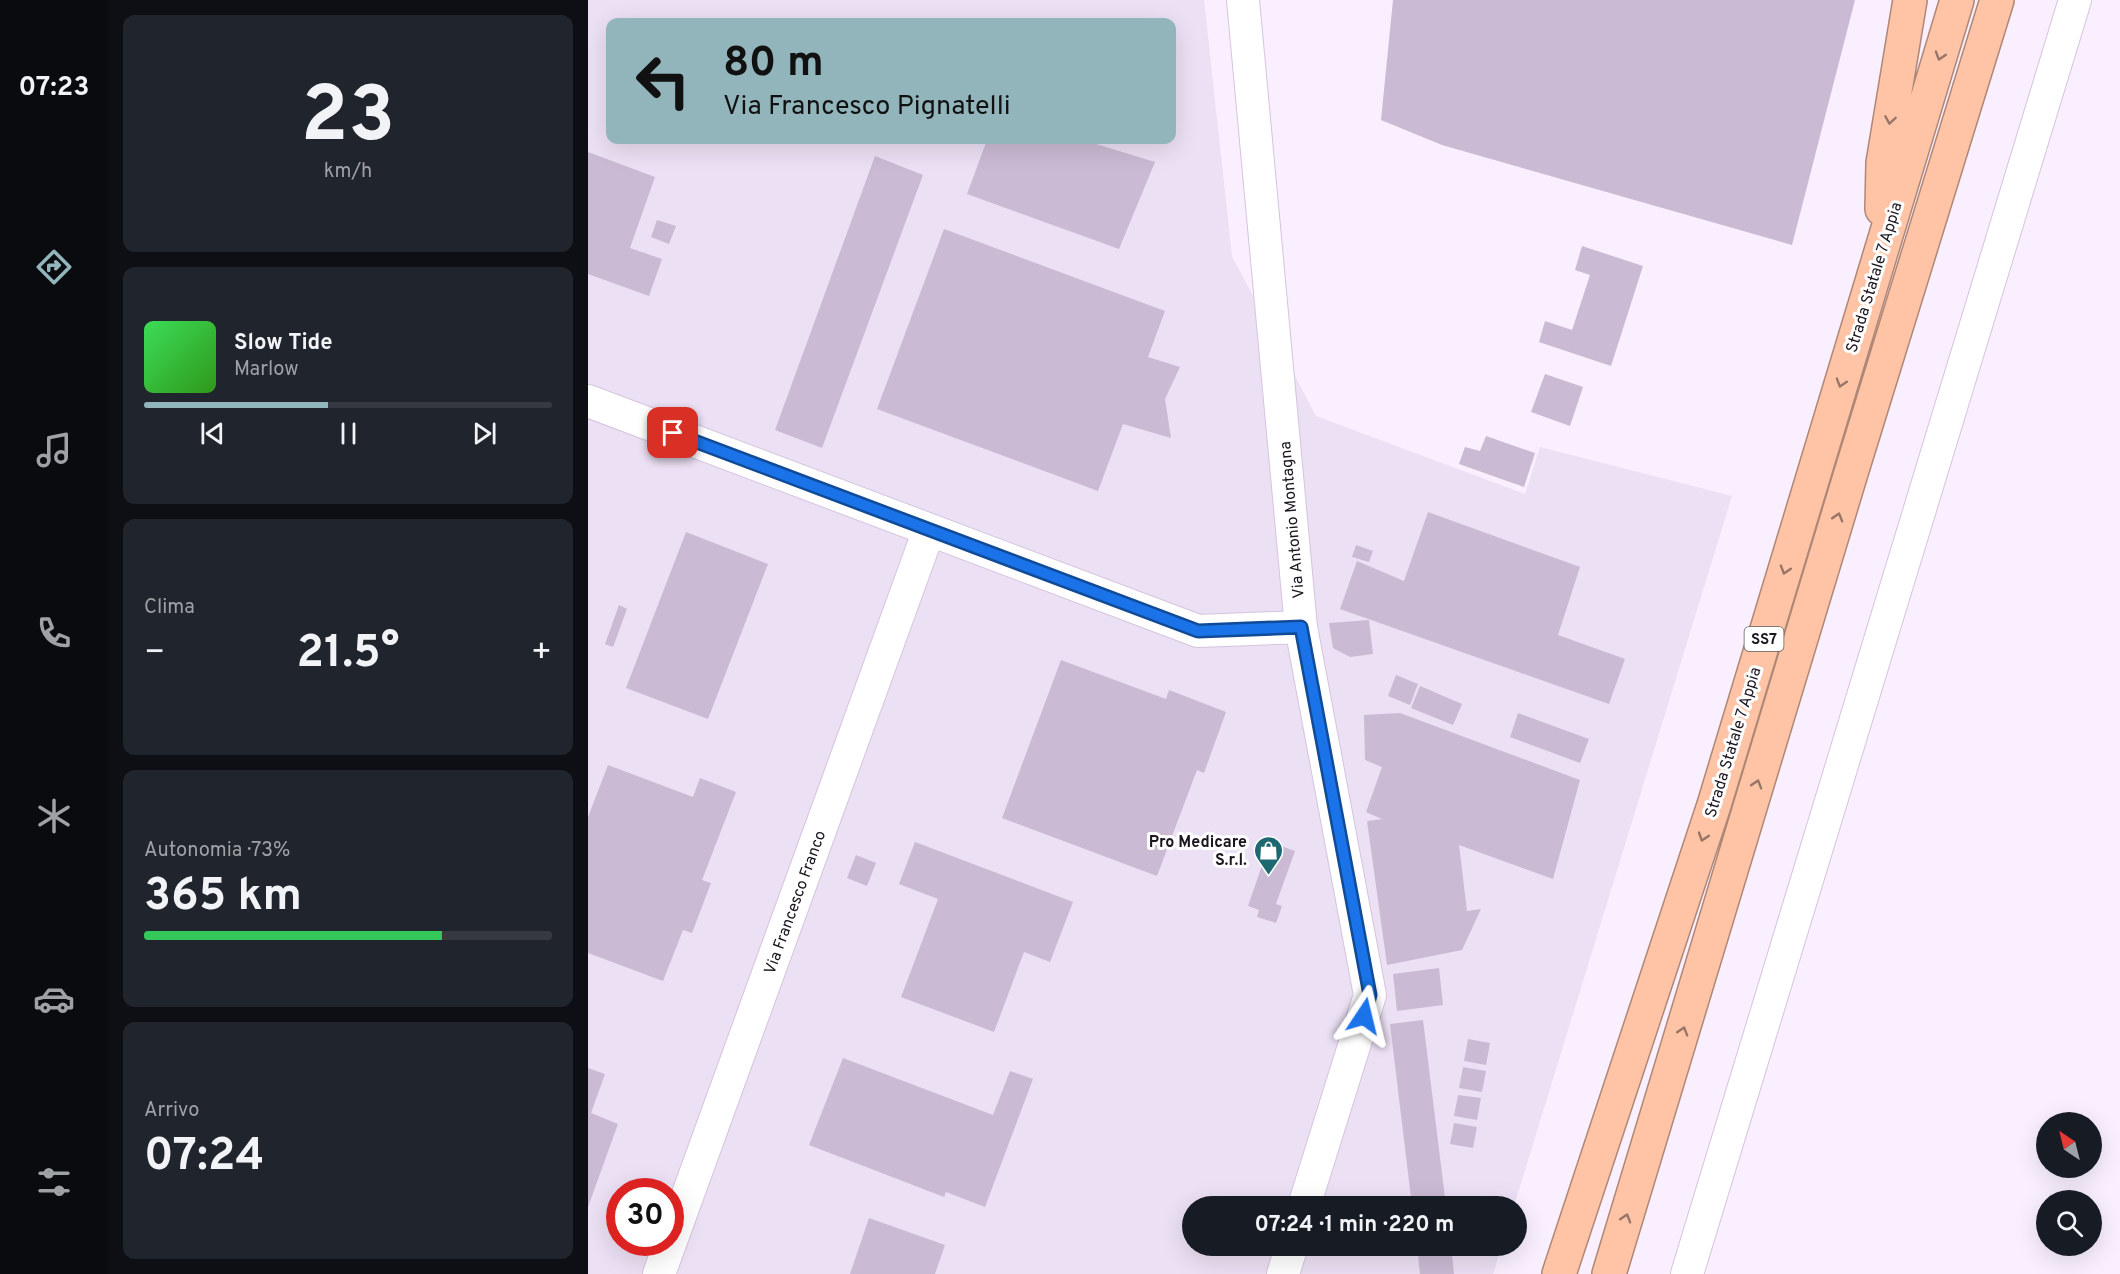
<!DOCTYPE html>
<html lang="it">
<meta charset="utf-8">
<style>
:root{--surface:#171b24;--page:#20242c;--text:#f1f3f6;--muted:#9ea1a6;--line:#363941;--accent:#92b5bb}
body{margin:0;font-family:Overpass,sans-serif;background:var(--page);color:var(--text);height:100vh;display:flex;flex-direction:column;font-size:22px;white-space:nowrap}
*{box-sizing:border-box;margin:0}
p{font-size:20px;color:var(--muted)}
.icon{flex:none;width:33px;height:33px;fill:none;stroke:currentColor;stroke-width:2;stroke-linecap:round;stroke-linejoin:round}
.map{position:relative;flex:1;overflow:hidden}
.panel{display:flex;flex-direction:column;gap:15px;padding:15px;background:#0d0f14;width:480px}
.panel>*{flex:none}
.hud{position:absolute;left:18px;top:18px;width:570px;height:126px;border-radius:12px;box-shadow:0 6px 24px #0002;background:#92b5bb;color:#111;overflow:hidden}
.needle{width:39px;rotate:325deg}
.buttons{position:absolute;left:1448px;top:1112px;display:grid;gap:12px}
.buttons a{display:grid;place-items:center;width:66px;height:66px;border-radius:50%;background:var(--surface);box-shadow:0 6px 24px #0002;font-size:30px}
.speed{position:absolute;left:18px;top:1178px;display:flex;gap:12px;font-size:30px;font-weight:700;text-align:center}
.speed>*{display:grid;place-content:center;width:78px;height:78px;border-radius:50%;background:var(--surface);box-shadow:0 6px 24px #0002;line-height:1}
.speed .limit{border:9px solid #d22;background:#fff;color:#111}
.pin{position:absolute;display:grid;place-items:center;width:51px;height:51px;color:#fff;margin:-26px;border-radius:12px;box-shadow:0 3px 9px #0006}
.me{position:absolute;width:66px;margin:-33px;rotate:10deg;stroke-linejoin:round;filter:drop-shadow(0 0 4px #0008)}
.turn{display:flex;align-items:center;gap:21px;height:126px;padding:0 18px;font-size:27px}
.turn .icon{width:78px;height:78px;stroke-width:2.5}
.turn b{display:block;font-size:42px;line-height:51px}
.big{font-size:45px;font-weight:700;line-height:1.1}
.panel .tile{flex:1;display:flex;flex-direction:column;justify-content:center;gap:9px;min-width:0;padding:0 21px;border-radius:12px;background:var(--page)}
.panel .dial{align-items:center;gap:0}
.dial b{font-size:78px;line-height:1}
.song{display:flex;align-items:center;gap:18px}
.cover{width:72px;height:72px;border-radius:9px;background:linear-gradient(135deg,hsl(130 70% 55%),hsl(110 70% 35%))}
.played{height:6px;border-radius:3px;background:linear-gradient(90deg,var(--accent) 45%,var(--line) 45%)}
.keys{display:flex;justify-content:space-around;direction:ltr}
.heat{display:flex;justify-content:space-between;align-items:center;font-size:33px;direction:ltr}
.charge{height:9px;border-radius:4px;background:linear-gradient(90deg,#34c759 73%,var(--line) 0)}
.trip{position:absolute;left:594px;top:1196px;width:345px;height:60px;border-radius:30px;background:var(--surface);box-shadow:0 6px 24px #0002;font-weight:700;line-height:60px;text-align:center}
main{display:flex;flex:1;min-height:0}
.menu{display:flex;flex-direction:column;width:108px;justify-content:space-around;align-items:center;background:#090b0e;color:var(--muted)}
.menu .icon{width:42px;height:42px}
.menu .selected{color:var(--accent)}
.menu b{font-size:27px;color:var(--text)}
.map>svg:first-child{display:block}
.industrial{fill:#ece0f4;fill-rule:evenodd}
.building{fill:#cbbad4}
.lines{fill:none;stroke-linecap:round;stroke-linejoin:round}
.minor-casing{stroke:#d5c4de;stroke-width:34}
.highway-casing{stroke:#af8776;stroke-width:36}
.minor{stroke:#fff;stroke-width:32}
.highway{stroke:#fec4a5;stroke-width:33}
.oneway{stroke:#987569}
.route-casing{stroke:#114b97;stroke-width:15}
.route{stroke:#1a73e8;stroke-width:10}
.labels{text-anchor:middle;stroke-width:6;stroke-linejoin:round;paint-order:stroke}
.shield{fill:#fff;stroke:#605b62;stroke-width:1.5}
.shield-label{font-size:15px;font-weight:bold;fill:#1c151f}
.street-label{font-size:16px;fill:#1c151f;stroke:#fff}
.poi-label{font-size:16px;font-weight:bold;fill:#1c151f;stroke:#fff;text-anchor:end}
</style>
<main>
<nav class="menu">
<b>07:23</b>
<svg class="icon selected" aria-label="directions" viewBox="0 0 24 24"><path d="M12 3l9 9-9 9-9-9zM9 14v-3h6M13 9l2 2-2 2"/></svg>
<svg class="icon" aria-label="music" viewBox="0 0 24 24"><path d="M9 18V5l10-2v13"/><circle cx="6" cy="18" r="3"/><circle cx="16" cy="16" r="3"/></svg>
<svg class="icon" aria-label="phone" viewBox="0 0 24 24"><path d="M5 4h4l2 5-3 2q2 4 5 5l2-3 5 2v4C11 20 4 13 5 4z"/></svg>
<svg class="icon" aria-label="climate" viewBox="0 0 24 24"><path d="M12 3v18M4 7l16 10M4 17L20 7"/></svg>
<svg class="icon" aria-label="car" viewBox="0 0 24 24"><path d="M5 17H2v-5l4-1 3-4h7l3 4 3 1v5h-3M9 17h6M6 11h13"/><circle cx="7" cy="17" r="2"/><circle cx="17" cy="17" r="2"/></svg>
<svg class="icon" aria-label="filters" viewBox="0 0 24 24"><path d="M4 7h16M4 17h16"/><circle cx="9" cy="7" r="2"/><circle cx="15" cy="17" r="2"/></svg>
</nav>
<section class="panel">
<div class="tile dial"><b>23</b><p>km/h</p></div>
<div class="tile">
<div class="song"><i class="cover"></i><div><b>Slow Tide</b><p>Marlow</p></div></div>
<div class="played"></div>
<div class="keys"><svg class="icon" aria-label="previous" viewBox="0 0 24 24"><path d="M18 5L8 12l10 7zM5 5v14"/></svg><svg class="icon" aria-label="pause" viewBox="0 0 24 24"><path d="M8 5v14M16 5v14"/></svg><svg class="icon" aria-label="next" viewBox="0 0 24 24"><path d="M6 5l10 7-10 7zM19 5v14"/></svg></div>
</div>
<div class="tile"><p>Clima</p>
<div class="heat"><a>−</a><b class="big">21.5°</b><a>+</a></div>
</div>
<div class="tile"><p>Autonomia · 73%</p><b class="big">365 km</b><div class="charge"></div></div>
<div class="tile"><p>Arrivo</p><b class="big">07:24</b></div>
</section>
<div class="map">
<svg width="1532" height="1274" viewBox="0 0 1532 1274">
<rect width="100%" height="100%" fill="#f9efff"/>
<!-- industrial -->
<path class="industrial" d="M0,0H616L644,256L728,416L937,494L952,447L1144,496L926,1206H604V1245H914L905,1274H0ZM22,22H584V140H22ZM32,1191H82V1242H32Z"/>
<!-- building -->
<path class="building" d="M805,0H1267L1204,245L854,145L793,120Z
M399,140H495L567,162L531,249L379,194Z
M0,152L67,177L42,248L74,259L61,296L0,274Z
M287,156L335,175L234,448L187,430Z
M69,220L88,226L81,244L63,237Z
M356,229L577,311L560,357L592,367L577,399L583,438L535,424L510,491L289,409Z
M994,246L1055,266L1023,366L951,342L957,321L984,330L1002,275L987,270Z
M957,374L995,387L982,426L943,412Z
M898,436L947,453L936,487L871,464L877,447L892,451Z
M840,512L992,567L970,635L1037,659L1021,704L752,609L769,561L816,581Z
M98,532L180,564L120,719L38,688Z
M768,545L785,551L781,562L764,557Z
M31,605L39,609L25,647L17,644Z
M781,620L785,654L762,657L745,648L741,623Z
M473,660L578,699L581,690L638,712L616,773L609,770L569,876L414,818Z
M808,675L830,684L822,705L800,696Z
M832,686L874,704L865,725L823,708Z
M812,713L992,780L965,879L871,845L879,911L893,909L874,950L799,965L779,821L794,819L778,812L794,767L777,760L776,715Z
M930,713L1001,739L992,763L922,737Z
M20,765L105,797L112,778L148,792L114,880L123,883L104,933L95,930L75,981L0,953V817Z
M327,842L485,902L462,962L436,952L406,1032L313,997L350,899L311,884Z
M682,842L707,851L688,904L694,906L688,923L669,917L671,910L660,906Z
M268,855L288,863L279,886L259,878Z
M851,968L855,1005L809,1011L805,974Z
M835,1020L858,1206H824L802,1024Z
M880,1039L902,1043L898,1065L876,1061Z
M255,1058L405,1115L422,1071L445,1079L397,1207L358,1192L356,1197L221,1145Z
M875,1067L898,1071L894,1092L871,1088Z
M0,1068L17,1074L3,1113L30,1124L0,1207Z
M870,1095L893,1098L889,1120L866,1116Z
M866,1123L889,1127L885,1148L862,1144Z
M281,1218L357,1245L347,1274H262Z
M829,1245H863L866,1274H832Z"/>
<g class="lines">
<defs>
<path id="minor" d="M655,0L713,627L782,995L716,1206
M0,401L610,631L713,627
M71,1274L341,530
M695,1274L704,1245
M1099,1274L1487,0"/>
<path id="highway" d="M1294,209L1295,163L1322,0
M971,1274L1126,805L1369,0
M1021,1274L1263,473L1409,0"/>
</defs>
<!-- minor casing -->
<use href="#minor" class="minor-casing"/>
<!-- highway casing -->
<use href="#highway" class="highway-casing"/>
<!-- minor -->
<use href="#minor" class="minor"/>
<!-- highway -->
<use href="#highway" class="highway"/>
</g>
<!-- one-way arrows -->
<defs><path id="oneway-chevron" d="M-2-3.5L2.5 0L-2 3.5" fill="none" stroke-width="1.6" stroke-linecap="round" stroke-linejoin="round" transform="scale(1.5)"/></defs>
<g class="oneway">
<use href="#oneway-chevron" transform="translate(1352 56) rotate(107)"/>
<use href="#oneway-chevron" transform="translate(1302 120) rotate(99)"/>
<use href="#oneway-chevron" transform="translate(1253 383) rotate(107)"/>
<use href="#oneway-chevron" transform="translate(1250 517) rotate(-73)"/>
<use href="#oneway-chevron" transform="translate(1197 570) rotate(107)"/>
<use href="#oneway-chevron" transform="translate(1169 784) rotate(-73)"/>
<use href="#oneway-chevron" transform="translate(1115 837) rotate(108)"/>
<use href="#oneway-chevron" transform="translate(1095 1031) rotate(-73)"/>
<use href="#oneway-chevron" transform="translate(1038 1218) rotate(-73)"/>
</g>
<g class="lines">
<defs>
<path id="route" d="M85,433L610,631L713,627L782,995L776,1016"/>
</defs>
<!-- route casing -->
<use href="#route" class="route-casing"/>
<!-- route -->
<use href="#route" class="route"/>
</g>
<!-- icons -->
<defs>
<symbol id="shop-pin" viewBox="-11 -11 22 30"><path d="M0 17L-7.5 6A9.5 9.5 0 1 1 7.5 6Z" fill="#1d6972" stroke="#fff"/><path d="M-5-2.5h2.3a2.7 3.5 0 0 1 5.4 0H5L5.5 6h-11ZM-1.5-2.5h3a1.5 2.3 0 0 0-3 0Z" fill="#fff"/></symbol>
</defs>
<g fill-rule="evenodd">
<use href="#shop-pin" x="664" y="834" width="33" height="45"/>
</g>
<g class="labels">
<!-- shield labels -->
<rect class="shield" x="1156.5" y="627" width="39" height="24" rx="4.5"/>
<g class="shield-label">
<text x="1176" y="644">SS7</text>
</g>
<!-- street labels -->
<g class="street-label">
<text transform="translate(1285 277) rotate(-73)" y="6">Strada Statale 7 Appia</text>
<text transform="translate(703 520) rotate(-95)" y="6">Via Antonio Montagna</text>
<text transform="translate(1144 742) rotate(-73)" y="6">Strada Statale 7 Appia</text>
<text transform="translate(206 902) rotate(-70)" y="6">Via Francesco Franco</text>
</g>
<!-- poi labels -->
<g class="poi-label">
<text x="659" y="847">Pro Medicare<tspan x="659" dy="18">S.r.l.</tspan></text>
</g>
</g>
</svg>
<div class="buttons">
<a><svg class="needle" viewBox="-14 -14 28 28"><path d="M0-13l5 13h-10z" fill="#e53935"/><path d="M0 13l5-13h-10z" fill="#9ea1a6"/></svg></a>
<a><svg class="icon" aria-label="search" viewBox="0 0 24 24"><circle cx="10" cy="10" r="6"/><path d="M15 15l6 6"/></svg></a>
</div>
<div class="speed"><div class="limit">30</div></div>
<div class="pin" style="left:85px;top:433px;background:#d93025"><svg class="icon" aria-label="arrive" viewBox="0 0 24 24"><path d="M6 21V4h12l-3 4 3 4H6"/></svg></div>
<svg class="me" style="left:776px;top:1016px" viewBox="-20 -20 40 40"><path d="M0-17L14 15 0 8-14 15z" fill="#1a73e8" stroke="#fff" stroke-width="4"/></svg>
<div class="trip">07:24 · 1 min · 220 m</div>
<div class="hud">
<div class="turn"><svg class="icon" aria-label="left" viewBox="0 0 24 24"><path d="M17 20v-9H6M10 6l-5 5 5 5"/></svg><div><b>80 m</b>Via Francesco Pignatelli</div></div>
</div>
</div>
</main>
